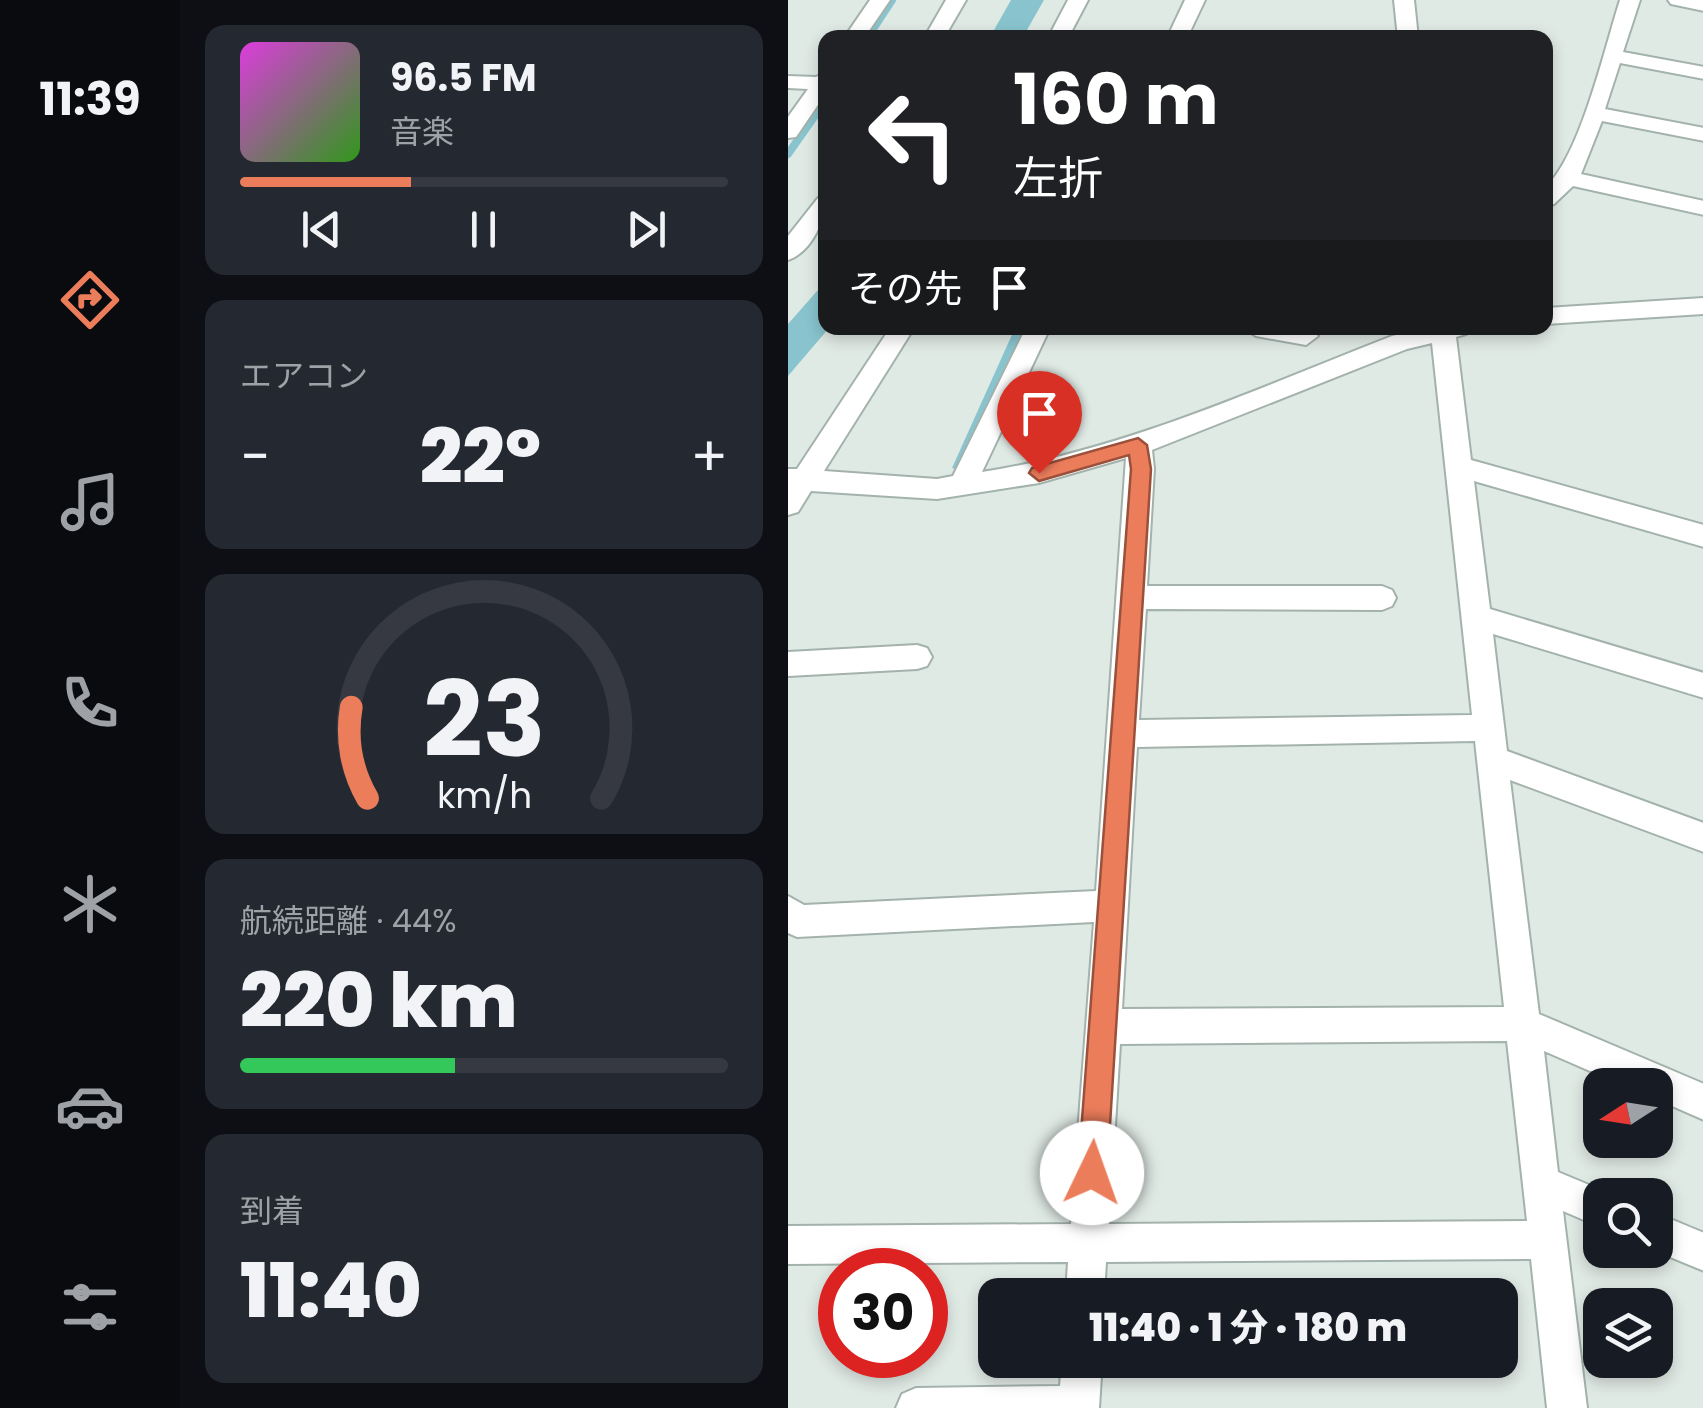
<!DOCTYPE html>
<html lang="ja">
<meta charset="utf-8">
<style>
:root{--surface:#171b24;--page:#242831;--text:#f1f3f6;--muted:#9ea1a6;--line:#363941;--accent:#ec7d5b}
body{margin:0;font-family:Poppins,"Noto Sans JP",sans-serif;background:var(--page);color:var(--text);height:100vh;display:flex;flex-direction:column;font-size:38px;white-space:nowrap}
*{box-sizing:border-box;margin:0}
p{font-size:32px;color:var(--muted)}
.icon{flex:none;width:55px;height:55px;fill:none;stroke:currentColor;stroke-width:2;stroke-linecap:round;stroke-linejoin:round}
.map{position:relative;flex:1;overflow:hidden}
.side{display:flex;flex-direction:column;gap:25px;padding:25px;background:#0d0f14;width:608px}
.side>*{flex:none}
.top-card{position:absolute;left:30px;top:30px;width:735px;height:305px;border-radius:20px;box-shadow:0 5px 15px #0003;background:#202124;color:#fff;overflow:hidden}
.needle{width:65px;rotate:258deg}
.controls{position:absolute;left:795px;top:1068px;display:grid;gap:20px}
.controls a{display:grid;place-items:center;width:90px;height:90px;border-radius:20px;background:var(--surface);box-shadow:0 5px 15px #0003;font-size:50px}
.speed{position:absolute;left:30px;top:1248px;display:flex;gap:20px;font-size:50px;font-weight:700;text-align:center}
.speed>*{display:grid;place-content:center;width:130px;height:130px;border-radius:50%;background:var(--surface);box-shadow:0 5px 15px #0003;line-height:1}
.speed .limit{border:15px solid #d22;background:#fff;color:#111}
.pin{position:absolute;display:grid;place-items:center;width:85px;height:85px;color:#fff;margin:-102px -42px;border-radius:50% 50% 50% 0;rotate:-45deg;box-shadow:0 0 10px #0007}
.pin .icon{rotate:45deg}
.me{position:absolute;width:110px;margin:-55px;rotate:3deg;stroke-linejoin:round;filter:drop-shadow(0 0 8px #0008)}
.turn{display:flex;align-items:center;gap:35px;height:210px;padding:0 30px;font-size:45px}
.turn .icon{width:130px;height:130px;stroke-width:2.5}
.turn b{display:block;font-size:70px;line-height:85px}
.then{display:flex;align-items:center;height:95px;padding:0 30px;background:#0003;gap:20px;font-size:38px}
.big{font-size:75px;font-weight:800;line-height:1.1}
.side .card{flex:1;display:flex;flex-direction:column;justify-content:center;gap:15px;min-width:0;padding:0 35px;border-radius:20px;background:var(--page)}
.side .dial{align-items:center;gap:0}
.dial svg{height:260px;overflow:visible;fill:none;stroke:var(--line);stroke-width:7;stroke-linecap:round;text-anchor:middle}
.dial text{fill:var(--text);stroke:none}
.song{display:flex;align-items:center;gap:30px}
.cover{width:120px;height:120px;border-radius:15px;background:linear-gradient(135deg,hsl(300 70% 55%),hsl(110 70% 35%))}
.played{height:10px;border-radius:5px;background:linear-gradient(90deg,var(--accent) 35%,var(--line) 35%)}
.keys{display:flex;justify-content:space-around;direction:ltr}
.heat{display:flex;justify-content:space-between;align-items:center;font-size:55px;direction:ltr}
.charge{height:15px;border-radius:8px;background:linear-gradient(90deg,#34c759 44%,var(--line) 0)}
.trip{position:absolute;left:190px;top:1278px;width:540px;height:100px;border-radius:20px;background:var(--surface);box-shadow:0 5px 15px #0003;font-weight:800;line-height:100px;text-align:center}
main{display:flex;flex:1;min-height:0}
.tabs{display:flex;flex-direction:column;width:180px;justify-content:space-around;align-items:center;background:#090b0e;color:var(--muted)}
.tabs .icon{width:70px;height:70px}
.tabs .selected{color:var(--accent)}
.tabs b{font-size:45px;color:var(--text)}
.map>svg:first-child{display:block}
.water{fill:#89c4ce}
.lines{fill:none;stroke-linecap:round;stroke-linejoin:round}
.stream{stroke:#89c4ce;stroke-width:8}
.minor-casing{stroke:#a3b2ac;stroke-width:4}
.minor{fill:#fff;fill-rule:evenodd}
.route{fill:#ec7d5b;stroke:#99513b;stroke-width:2.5}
</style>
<main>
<nav class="tabs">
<b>11:39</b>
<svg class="icon selected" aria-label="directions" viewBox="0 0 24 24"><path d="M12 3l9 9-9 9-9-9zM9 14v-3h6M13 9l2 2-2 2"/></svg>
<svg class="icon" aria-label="music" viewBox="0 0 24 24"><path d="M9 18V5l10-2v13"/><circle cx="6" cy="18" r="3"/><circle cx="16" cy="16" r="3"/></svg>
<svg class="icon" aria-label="phone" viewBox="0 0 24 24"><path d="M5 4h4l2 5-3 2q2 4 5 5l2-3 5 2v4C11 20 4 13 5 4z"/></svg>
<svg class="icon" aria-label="climate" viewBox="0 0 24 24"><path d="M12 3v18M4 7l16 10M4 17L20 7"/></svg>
<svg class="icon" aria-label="car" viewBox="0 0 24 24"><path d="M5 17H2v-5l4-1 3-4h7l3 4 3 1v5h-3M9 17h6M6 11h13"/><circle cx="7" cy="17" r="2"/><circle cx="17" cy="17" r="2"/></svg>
<svg class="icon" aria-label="filters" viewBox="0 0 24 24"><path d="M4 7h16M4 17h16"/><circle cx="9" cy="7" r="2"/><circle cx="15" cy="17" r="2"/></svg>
</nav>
<section class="side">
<div class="card">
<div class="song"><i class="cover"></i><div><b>96.5 FM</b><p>音楽</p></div></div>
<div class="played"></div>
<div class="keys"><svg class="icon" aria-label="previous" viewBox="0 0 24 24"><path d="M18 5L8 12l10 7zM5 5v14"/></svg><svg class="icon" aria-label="pause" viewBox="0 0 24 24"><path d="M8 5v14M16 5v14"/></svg><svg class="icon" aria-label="next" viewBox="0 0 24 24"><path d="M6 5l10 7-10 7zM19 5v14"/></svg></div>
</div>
<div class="card"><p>エアコン</p>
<div class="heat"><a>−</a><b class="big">22°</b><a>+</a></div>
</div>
<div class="card dial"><svg viewBox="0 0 100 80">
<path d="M14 69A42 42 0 1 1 86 69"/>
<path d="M14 69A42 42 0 0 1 9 41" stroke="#ec7d5b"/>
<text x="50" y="56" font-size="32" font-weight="700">23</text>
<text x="50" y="72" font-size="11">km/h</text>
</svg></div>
<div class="card"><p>航続距離 · 44%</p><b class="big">220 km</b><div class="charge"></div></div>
<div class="card"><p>到着</p><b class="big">11:40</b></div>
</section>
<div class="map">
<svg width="916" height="1408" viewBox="0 0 916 1408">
<rect width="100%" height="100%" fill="#e0eae5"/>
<!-- water -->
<path class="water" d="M223,0H256L235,37H202Z
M37,282L38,328H41L0,376V324Z
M227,328H245L174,471L164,468Z"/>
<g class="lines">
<!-- stream -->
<path class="stream" d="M79,38L104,0
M0,154L38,100"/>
<defs>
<path id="minor" d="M82,0H102L76,38H56Z
M158,0H178L156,38H136Z
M280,0H300L280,38H260Z
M397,0H417L399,38H379Z
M606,0H626L630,38H610Z
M832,0H852L835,52L916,67V79L832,63L817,109L916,128V141L814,121L793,174L916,201V215L785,186L766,204L758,206V187C793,153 816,50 832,0Z
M880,0H916V11L883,4Z
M38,72V93L8,137L0,138V117L20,89L0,88V76L28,77Z
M38,196C38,219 24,252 0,260V236L30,198Z
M916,298V314L758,324V308Z
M102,328H126L36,471L149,479L165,476L238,328H262L194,472C337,450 470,388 604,336L637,328H681L678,334L668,337L683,460L916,525V547L686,481L702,609L916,673V698L705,634L719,751L916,823V852L722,780L751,1014L916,1084V1120L868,1099V1085H834L756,1051L770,1172L825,1195H812V1227L775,1211L799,1408H759L743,1259L318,1262L316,1295H278L280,1262L0,1264V1226L283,1224L306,922L9,937L0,933V896L16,905L308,891L338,458L251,483L149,499L23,491L10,512L0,515V469H9ZM644,343L684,715L351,720L358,609L594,610L604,606L608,598L604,590L594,586H359L366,469L364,450L619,349ZM687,741L716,1007L334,1009L349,747ZM719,1041L739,1221L321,1224L332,1044Z
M456,328H518L530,336L518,345L468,336Z
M129,645L139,648L144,657L139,666L129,669L0,676V652Z
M868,1213L916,1233V1271L865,1250Z
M274,1360H314L311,1408H108L114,1394L128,1388L272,1386Z"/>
</defs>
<!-- minor casing -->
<use href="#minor" class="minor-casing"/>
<!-- minor -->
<use href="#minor" class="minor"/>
</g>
<!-- route -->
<path class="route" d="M350,438L359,445L363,469L319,1173L314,1183L304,1187L295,1183L290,1173L343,469L341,455L251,481L241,473L244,468Z"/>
</svg>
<div class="controls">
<a><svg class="needle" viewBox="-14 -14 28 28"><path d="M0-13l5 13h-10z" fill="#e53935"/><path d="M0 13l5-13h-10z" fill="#9ea1a6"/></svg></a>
<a><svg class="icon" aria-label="search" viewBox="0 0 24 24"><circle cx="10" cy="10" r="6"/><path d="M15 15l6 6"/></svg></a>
<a><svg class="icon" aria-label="layers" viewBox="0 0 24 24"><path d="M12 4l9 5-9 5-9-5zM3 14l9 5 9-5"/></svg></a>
</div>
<div class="speed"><div class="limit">30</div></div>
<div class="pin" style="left:251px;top:473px;background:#d93025"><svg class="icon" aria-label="arrive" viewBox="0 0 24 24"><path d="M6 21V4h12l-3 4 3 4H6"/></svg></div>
<svg class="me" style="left:304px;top:1173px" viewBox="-20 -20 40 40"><circle r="19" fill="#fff"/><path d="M0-13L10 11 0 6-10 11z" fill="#ec7d5b"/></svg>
<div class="trip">11:40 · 1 分 · 180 m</div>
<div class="top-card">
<div class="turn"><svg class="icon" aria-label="left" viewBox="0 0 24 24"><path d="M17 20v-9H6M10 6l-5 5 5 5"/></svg><div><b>160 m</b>左折</div></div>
<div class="then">その先<svg class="icon" aria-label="arrive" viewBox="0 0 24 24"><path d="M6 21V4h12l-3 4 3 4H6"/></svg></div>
</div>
</div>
</main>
